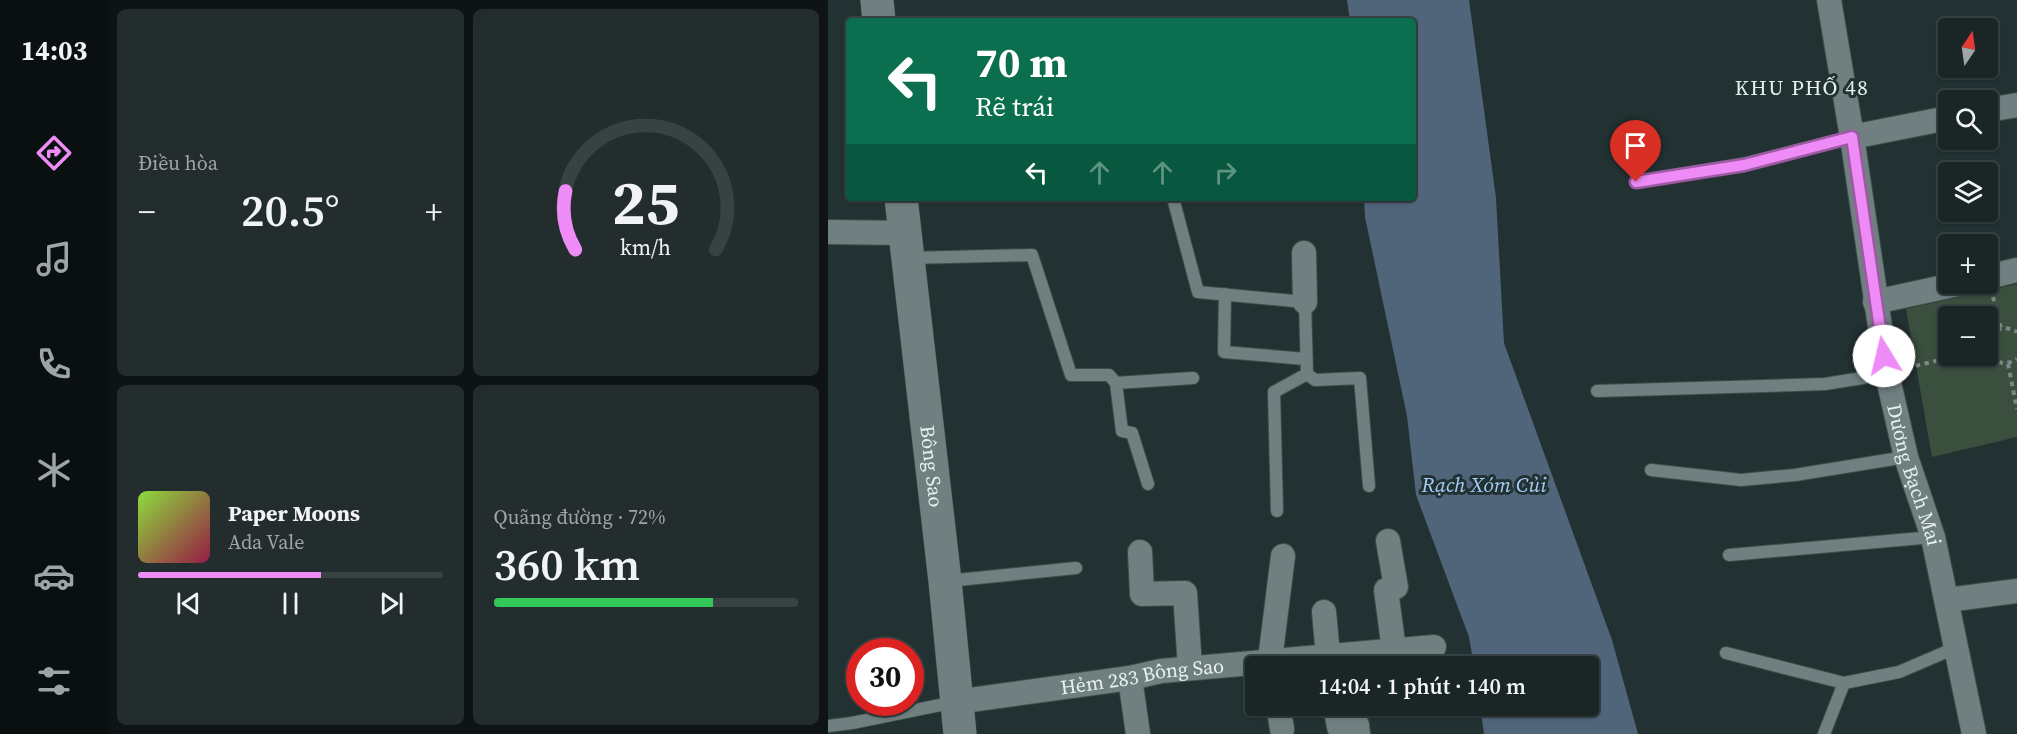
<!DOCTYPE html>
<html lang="vi">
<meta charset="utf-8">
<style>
:root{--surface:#1a2526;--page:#232d2e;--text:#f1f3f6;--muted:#9fa5a7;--line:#384243;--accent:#ef8bf7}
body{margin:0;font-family:"Source Serif 4",serif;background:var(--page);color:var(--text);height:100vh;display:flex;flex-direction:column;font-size:22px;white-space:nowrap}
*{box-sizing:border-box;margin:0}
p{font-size:20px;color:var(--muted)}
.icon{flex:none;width:33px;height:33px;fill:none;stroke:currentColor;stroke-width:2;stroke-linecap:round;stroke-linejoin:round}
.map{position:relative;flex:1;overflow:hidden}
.drawer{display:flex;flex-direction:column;gap:9px;padding:9px;background:#0e1415;width:720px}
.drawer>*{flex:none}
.top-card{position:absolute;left:18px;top:18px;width:570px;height:183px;border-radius:6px;box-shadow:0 2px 4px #0004,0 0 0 2px var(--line);background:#0b6e4f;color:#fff;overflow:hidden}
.needle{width:39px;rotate:13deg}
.controls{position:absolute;left:1110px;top:18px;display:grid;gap:12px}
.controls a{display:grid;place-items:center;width:60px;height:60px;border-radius:6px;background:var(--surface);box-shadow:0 2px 4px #0004,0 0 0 2px var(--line);font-size:30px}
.speed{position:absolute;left:18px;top:638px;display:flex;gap:12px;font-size:30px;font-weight:700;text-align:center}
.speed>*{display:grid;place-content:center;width:78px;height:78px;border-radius:50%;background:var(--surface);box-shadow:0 2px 4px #0004,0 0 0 2px var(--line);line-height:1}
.speed .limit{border:9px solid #d22;background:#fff;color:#111}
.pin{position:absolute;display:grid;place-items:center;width:51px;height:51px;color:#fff;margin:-62px -26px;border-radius:50% 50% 50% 0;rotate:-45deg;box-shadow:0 0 6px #0007}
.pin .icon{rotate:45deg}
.me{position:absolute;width:66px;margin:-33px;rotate:351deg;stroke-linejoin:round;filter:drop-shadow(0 0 4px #0008)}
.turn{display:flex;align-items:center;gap:21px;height:126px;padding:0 30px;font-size:27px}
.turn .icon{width:78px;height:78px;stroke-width:2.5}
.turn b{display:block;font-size:42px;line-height:51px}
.lanes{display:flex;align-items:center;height:57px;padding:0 30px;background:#0003;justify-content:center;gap:30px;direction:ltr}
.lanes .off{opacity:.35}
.big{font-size:45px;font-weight:600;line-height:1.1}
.drawer .card{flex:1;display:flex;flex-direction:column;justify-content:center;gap:9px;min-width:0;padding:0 21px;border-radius:9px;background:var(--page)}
.drawer .dial{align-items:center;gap:0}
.dial svg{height:156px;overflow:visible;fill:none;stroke:var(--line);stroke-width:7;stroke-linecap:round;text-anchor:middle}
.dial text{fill:var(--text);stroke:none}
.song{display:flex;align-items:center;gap:18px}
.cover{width:72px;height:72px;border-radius:9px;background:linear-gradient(135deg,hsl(90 70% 55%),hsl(340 70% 35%))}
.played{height:6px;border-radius:3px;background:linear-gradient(90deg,var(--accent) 60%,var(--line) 60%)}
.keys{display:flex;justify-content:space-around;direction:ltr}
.heat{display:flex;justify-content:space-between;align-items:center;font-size:33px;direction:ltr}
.charge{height:9px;border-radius:4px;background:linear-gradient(90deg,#34c759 72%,var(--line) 0)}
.drawer .tiles{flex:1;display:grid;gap:9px;grid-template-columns:repeat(2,1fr)}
.trip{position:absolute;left:417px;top:656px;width:354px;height:60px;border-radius:6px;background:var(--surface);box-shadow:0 2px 4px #0004,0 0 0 2px var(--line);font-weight:600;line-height:60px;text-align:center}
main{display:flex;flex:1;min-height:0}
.dock{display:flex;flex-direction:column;width:108px;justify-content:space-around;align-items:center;background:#0a0f0f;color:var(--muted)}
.dock .icon{width:42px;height:42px}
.dock .active{color:var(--accent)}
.dock b{font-size:27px;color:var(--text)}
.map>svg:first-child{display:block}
.green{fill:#3a4f3e;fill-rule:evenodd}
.water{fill:#51657a}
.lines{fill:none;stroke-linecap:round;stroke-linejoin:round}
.lane-casing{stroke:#404d4d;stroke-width:14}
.street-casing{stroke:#404d4d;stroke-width:26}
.secondary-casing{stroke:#404d4d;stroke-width:34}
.path{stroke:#7c8889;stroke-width:4;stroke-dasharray:4.5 4.5;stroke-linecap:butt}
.lane{stroke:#708081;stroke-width:12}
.street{stroke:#708081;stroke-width:24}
.secondary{stroke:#708081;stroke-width:33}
.route-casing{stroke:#9b5aa1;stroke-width:15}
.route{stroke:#ef8bf7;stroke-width:10}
.labels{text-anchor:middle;stroke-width:6;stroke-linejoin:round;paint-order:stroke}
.street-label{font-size:20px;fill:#e7f0f0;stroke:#223132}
.neighbourhood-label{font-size:21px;letter-spacing:1.5px;fill:#e7f0f0;stroke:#223132}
.water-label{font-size:21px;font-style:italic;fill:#a5cdf6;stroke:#223132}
</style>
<main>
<nav class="dock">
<b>14:03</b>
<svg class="icon active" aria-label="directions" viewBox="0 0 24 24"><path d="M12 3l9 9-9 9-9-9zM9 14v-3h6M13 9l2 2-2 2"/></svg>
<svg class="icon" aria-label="music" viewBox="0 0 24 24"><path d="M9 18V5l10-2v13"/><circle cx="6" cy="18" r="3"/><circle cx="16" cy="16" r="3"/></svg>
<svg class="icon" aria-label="phone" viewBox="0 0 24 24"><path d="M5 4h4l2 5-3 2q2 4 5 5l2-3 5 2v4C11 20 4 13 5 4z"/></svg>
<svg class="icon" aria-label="climate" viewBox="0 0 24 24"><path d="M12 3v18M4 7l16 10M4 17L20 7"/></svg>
<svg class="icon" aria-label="car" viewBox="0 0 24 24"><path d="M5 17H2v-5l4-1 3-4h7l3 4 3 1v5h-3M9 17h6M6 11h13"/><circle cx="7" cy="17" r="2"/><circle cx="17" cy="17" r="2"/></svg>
<svg class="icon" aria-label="filters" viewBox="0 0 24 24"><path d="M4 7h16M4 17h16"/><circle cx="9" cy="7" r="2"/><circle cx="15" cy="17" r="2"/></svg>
</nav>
<section class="drawer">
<div class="tiles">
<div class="card"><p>Điều hòa</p>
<div class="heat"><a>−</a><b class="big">20.5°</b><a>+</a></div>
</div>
<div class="card dial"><svg viewBox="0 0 100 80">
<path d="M14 69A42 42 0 1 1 86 69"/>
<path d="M14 69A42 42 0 0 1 9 39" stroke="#ef8bf7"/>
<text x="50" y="56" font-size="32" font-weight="700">25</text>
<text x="50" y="72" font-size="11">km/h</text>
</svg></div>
<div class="card">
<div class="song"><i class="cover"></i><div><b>Paper Moons</b><p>Ada Vale</p></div></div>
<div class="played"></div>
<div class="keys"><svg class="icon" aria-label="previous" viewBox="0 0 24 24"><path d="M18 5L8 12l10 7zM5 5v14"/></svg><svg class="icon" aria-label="pause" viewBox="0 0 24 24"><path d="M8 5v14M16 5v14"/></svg><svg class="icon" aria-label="next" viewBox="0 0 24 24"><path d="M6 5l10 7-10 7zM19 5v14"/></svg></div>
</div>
<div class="card"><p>Quãng đường · 72%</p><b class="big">360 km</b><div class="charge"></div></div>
</div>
</section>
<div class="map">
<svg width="1189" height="734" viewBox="0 0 1189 734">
<rect width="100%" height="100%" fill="#223132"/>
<!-- green -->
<path class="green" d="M1189,284V437L1104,457L1078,309ZM1120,316H1160V356H1120Z"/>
<!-- water -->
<path class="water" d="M519,0H641L668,198L676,343L784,640L810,734H656L652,705H760V666H646L641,637L588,495L579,416L537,217L536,198H585V21H522Z"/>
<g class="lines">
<defs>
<path id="lane" d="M808,182L916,164L1024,137
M345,198L370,292L477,302L479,374L446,392L449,511
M81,258L204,255L243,375H281L288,383L365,378
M397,294L396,352L478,359
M479,374L487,380L532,378L541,486
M288,383L294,431L304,433L320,484
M769,391L997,384L1059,374
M823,470L913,480L967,475L1078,457
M901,555L1105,537
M119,581L248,568
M898,653L1016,683L1071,672L1127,648
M0,726L24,723L127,702
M996,734L1016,683"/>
<g id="street">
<path id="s1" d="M1001,0L1024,137L1059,374L1078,457L1105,537L1146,734"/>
<path d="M1160,110L1189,105"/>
<path d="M1024,137L1120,118"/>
<path d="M0,232L77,233"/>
<path d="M476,253L477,302"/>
<path d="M1160,277L1189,270"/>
<path d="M1047,302L1130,284"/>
<path d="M560,541L568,587L558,590L566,650"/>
<path d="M312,552L314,594L357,593L362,668"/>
<path d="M1119,600L1189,591"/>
<path d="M496,612L501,666"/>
<path d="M443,666L442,660L455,556"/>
<path d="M302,678L310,734"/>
<path id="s2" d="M128,702L302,678L333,671L606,647"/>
<path d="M450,705L454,729"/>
<path d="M507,705L511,727L529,725L530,734"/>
</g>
<g id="secondary">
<path d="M49,0L51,21"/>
<path id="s3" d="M73,198L117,581L132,734"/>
</g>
</defs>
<!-- lane casing -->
<use href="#lane" class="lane-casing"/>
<!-- street casing -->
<use href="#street" class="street-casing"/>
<!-- secondary casing -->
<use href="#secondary" class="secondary-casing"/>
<!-- path -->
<path class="path" d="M1165,297L1173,328
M1160,345C1163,329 1175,324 1189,332
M1160,348C1164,363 1176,367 1189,359
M1180,364L1189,409
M1079,368L1128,356"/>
<!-- lane -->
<use href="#lane" class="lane"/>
<!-- street -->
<use href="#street" class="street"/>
<!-- secondary -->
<use href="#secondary" class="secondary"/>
</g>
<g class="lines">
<defs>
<path id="route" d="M808,182L916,165L1024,137L1056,356"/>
</defs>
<!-- route casing -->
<use href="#route" class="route-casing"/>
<!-- route -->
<use href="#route" class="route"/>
</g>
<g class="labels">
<!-- street labels -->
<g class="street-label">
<text dy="7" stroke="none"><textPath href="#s3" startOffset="270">Bông Sao</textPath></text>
<text dy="7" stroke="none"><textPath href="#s1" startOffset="483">Dương Bạch Mai</textPath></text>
<text dy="7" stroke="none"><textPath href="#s2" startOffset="188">Hẻm 283 Bông Sao</textPath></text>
</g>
<!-- neighbourhood labels -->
<g class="neighbourhood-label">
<text x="974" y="95">KHU PHỐ 48</text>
</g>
<!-- water labels -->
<g class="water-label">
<text x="656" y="492">Rạch Xóm Củi</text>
</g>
</g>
</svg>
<div class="controls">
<a><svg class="needle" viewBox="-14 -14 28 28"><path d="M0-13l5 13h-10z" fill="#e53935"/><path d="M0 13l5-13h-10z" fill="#9fa5a7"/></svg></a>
<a><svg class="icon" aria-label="search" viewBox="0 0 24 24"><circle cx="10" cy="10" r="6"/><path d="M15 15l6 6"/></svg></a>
<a><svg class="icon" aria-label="layers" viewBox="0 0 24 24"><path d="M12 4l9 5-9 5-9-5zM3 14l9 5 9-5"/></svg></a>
<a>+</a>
<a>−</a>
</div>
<div class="speed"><div class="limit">30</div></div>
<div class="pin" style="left:808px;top:182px;background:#d93025"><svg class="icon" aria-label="arrive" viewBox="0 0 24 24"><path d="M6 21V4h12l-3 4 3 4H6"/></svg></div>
<svg class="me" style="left:1056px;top:356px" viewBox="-20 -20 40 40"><circle r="19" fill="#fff"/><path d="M0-13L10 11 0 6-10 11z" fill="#ef8bf7"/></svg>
<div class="trip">14:04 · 1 phút · 140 m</div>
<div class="top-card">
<div class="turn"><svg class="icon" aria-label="left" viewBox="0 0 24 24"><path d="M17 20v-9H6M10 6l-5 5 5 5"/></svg><div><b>70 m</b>Rẽ trái</div></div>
<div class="lanes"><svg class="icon" aria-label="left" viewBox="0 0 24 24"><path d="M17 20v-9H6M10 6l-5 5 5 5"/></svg><svg class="icon off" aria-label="ahead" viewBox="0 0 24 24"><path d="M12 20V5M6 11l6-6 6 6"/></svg><svg class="icon off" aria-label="ahead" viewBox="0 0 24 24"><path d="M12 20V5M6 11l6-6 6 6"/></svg><svg class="icon off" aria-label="right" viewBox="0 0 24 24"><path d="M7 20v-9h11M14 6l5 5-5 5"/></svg></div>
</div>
</div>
</main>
